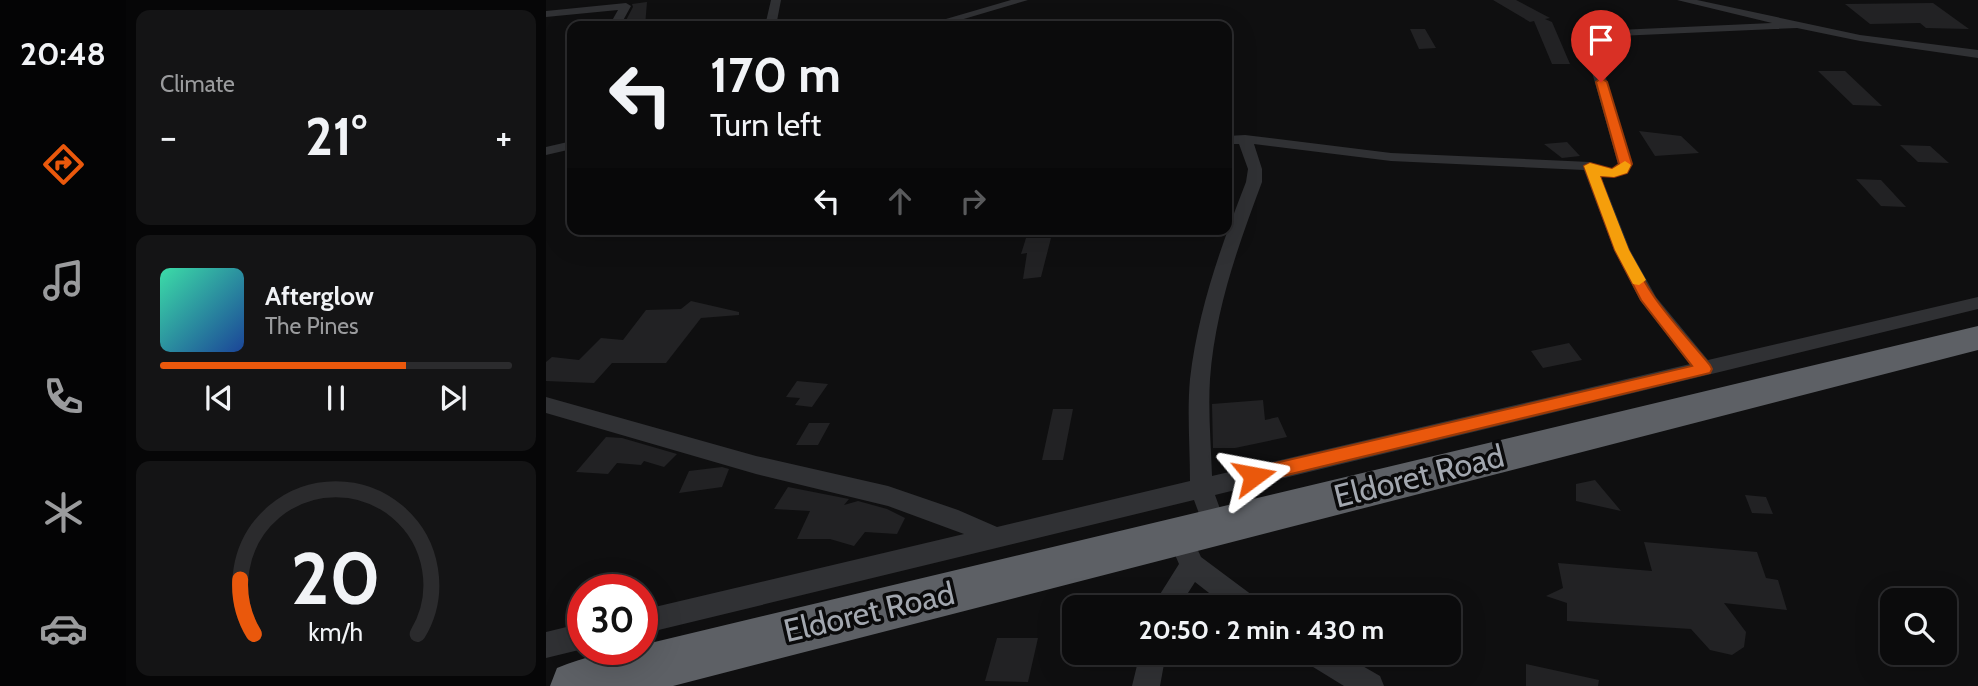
<!DOCTYPE html>
<meta charset="utf-8">
<style>
:root{--surface:#0b0b0c;--page:#141415;--text:#f1f3f6;--muted:#9a9b9d;--line:#2b2b2d;--accent:#ea580c}
body{margin:0;font-family:Cabin,sans-serif;background:var(--page);color:var(--text);height:100vh;display:flex;flex-direction:column;font-size:26px;white-space:nowrap}
*{box-sizing:border-box;margin:0}
p{font-size:23px;color:var(--muted)}
.icon{flex:none;width:38px;height:38px;fill:none;stroke:currentColor;stroke-width:2;stroke-linecap:round;stroke-linejoin:round}
.map{position:relative;flex:1;overflow:hidden}
.details{display:flex;flex-direction:column;gap:10px;padding:10px;background:#060607;width:420px}
.details>*{flex:none}
.top-card{position:absolute;left:21px;top:21px;width:665px;height:214px;border-radius:14px;box-shadow:0 7px 28px #0002,0 0 0 2px var(--line);background:#0b0b0c;color:var(--text);overflow:hidden}
.controls{position:absolute;left:1334px;top:588px;display:grid;gap:14px}
.controls a{display:grid;place-items:center;width:77px;height:77px;border-radius:14px;background:var(--surface);box-shadow:0 7px 28px #0002,0 0 0 2px var(--line);font-size:35px}
.speed{position:absolute;left:21px;top:574px;display:flex;gap:14px;font-size:35px;font-weight:700;text-align:center}
.speed>*{display:grid;place-content:center;width:91px;height:91px;border-radius:50%;background:var(--surface);box-shadow:0 7px 28px #0002,0 0 0 2px var(--line);line-height:1}
.speed .limit{border:10px solid #d22;background:#fff;color:#111}
.pin{position:absolute;display:grid;place-items:center;width:60px;height:60px;color:#fff;margin:-72px -30px;border-radius:50% 50% 50% 0;rotate:-45deg;box-shadow:0 0 7px #0007}
.pin .icon{rotate:45deg}
.me{position:absolute;width:77px;margin:-38px;rotate:77deg;stroke-linejoin:round;filter:drop-shadow(0 0 5px #0008)}
.turn{display:flex;align-items:center;gap:24px;height:147px;padding:0 28px;font-size:32px}
.turn .icon{width:91px;height:91px;stroke-width:2.5}
.turn b{display:block;font-size:49px;line-height:60px}
.lanes{display:flex;align-items:center;height:66px;padding:0 28px;background:#0003;justify-content:center;gap:35px;direction:ltr}
.lanes .off{opacity:.35}
.big{font-size:52px;font-weight:700;line-height:1.1}
.details .tile{flex:1;display:flex;flex-direction:column;justify-content:center;gap:10px;min-width:0;padding:0 24px;border-radius:14px;background:var(--page)}
.details .dial{align-items:center;gap:0}
.dial svg{height:182px;overflow:visible;fill:none;stroke:var(--line);stroke-width:7;stroke-linecap:round;text-anchor:middle}
.dial text{fill:var(--text);stroke:none}
.song{display:flex;align-items:center;gap:21px}
.cover{width:84px;height:84px;border-radius:10px;background:linear-gradient(135deg,hsl(160 70% 55%),hsl(220 70% 35%))}
.played{height:7px;border-radius:4px;background:linear-gradient(90deg,var(--accent) 70%,var(--line) 70%)}
.keys{display:flex;justify-content:space-around;direction:ltr}
.heat{display:flex;justify-content:space-between;align-items:center;font-size:38px;direction:ltr}
.trip{position:absolute;left:516px;top:595px;width:399px;height:70px;border-radius:14px;background:var(--surface);box-shadow:0 7px 28px #0002,0 0 0 2px var(--line);font-weight:700;line-height:70px;text-align:center}
main{display:flex;flex:1;min-height:0}
.tab-bar{display:flex;flex-direction:column;width:126px;justify-content:space-around;align-items:center;background:#040405;color:var(--muted)}
.tab-bar .icon{width:49px;height:49px}
.tab-bar .active{color:var(--accent)}
.tab-bar b{font-size:32px;color:var(--text)}
.map>svg:first-child{display:block}
.building{fill:#222224}
.lines{fill:none;stroke-linecap:round;stroke-linejoin:round}
.street{fill:#303134;fill-rule:evenodd}
.highway{fill:#5d6065;fill-rule:evenodd}
.route{fill:#ea580c;stroke:#983908;stroke-width:2}
.slow{fill:#f59e0b}
.labels{text-anchor:middle;stroke-width:7;stroke-linejoin:round;paint-order:stroke}
.near-street-label{font-size:32px;fill:#a2a7af;stroke:#0a0a0b}
</style>
<main>
<nav class="tab-bar">
<b>20:48</b>
<svg class="icon active" aria-label="directions" viewBox="0 0 24 24"><path d="M12 3l9 9-9 9-9-9zM9 14v-3h6M13 9l2 2-2 2"/></svg>
<svg class="icon" aria-label="music" viewBox="0 0 24 24"><path d="M9 18V5l10-2v13"/><circle cx="6" cy="18" r="3"/><circle cx="16" cy="16" r="3"/></svg>
<svg class="icon" aria-label="phone" viewBox="0 0 24 24"><path d="M5 4h4l2 5-3 2q2 4 5 5l2-3 5 2v4C11 20 4 13 5 4z"/></svg>
<svg class="icon" aria-label="climate" viewBox="0 0 24 24"><path d="M12 3v18M4 7l16 10M4 17L20 7"/></svg>
<svg class="icon" aria-label="car" viewBox="0 0 24 24"><path d="M5 17H2v-5l4-1 3-4h7l3 4 3 1v5h-3M9 17h6M6 11h13"/><circle cx="7" cy="17" r="2"/><circle cx="17" cy="17" r="2"/></svg>
</nav>
<section class="details">
<div class="tile"><p>Climate</p>
<div class="heat"><a>−</a><b class="big">21°</b><a>+</a></div>
</div>
<div class="tile">
<div class="song"><i class="cover"></i><div><b>Afterglow</b><p>The Pines</p></div></div>
<div class="played"></div>
<div class="keys"><svg class="icon" aria-label="previous" viewBox="0 0 24 24"><path d="M18 5L8 12l10 7zM5 5v14"/></svg><svg class="icon" aria-label="pause" viewBox="0 0 24 24"><path d="M8 5v14M16 5v14"/></svg><svg class="icon" aria-label="next" viewBox="0 0 24 24"><path d="M6 5l10 7-10 7zM19 5v14"/></svg></div>
</div>
<div class="tile dial"><svg viewBox="0 0 100 80">
<path d="M14 69A42 42 0 1 1 86 69"/>
<path d="M14 69A42 42 0 0 1 8 45" stroke="#ea580c"/>
<text x="50" y="56" font-size="32" font-weight="700">20</text>
<text x="50" y="72" font-size="11">km/h</text>
</svg></div>
</section>
<div class="map">
<svg width="1432" height="686" viewBox="0 0 1432 686">
<rect width="100%" height="100%" fill="#0f0f10"/>
<!-- building -->
<path class="building" d="M947,0H970L1004,18L999,19L1006,22L1024,64H1006L988,21L984,22Z
M101,2L99,26H77L87,7L86,4Z
M1387,3L1423,29L1380,28L1374,23L1324,24L1299,4Z
M864,29H879L890,48L873,49Z
M1272,71H1299L1336,106L1307,105Z
M1093,131L1135,136L1153,153L1109,156Z
M1021,142L1034,156L1016,158L998,144Z
M1354,145L1384,146L1403,163L1372,162Z
M1310,179L1335,180L1360,207L1335,206Z
M480,238H505L495,277L477,279L481,253L475,254Z
M145,301L193,312V315L155,318L120,363H66L48,383L0,381V362L6,357L33,360L55,338L77,340L100,310L135,309Z
M1023,343L1036,360L997,368L985,351Z
M251,381L282,384L266,407L249,405L254,398L240,397Z
M717,400L719,420L732,417L741,437L689,448H667L666,404Z
M507,409H527L517,460H496Z
M263,423H284L272,445H250Z
M60,437L76,438L131,454L118,467L98,461L95,465L71,463L62,474L30,472Z
M176,467L183,469L176,487L133,493L143,471Z
M1049,480L1075,511L1030,501V484Z
M242,487L303,499L298,505L312,501L341,509L359,518L351,534L319,532L308,546L284,539H251L264,511L228,509Z
M1199,495L1220,497L1227,514L1206,513Z
M1098,542L1211,552L1220,578L1232,580L1241,610L1178,603L1200,632L1198,647L1186,655L1164,650L1145,629L1021,621V603L1000,596L1017,588L1012,563L1106,571Z
M451,638H492L482,682L439,681Z
M980,664L1053,680L1052,686H980Z"/>
<g class="lines">
<!-- street -->
<path class="street" d="M225,0H235L230,26H219Z
M465,0H482L394,26H376Z
M1131,0H1151L1314,35L1432,50V58L1314,41L1251,28L1072,36L1053,43L1054,58L1086,164L1082,173L1068,177L1055,176L1084,250L1110,297L1162,360L1432,297V309L669,495L681,528L677,535L669,538L661,535L648,500L96,634V610L418,534L342,506L210,474L0,413V397L210,456L342,486L412,510L451,527L644,481C644,448 641,412 644,379C652,310 675,246 700,182L702,169L693,144H681V136L699,135L845,153L1044,162L1060,168H1069L1072,164L1042,58L1043,40L1072,30L1226,23ZM708,144L845,161L1038,170L1068,250L1094,300L1144,364L666,476C665,444 662,411 664,379C669,310 692,246 716,182V169Z
M80,3L85,6L74,26H63L72,10L0,17V11Z
M26,141V149L0,155V147Z
M633,526L642,529L655,557L710,598L714,607H681L649,582L633,607H606L633,564L621,536L624,529Z
M37,623V649L0,658V632Z
M594,653H620L614,686H586Z
M755,653H794L834,676L838,686H798L759,662Z"/>
<!-- highway -->
<path class="highway" d="M1432,326V350L127,686H4L11,668C38,657 67,649 96,649V645Z"/>
</g>
<!-- route -->
<path class="route" d="M1055,78L1061,82L1086,164L1081,173L1068,177L1054,176C1068,217 1084,262 1109,298C1126,322 1146,343 1164,365L1166,369L1164,373L708,483L701,481L699,476L701,470L708,468L1146,366L1095,300L1069,250L1038,166L1044,163L1066,169L1073,164L1050,82Z"/>
<!-- slow -->
<path class="slow" d="M1079,161L1085,165L1081,173L1068,177L1054,176L1083,250L1100,280L1093,285L1087,284L1069,250L1038,166L1044,163L1066,169Z"/>
<g class="labels">
<!-- near-street labels -->
<g class="near-street-label">
<text transform="translate(873 476) rotate(-14)" y="11">Eldoret Road</text>
<text transform="translate(323 612) rotate(-13)" y="11">Eldoret Road</text>
</g>
</g>
</svg>
<div class="controls">
<a><svg class="icon" aria-label="search" viewBox="0 0 24 24"><circle cx="10" cy="10" r="6"/><path d="M15 15l6 6"/></svg></a>
</div>
<div class="speed"><div class="limit">30</div></div>
<div class="pin" style="left:1055px;top:82px;background:#d93025"><svg class="icon" aria-label="arrive" viewBox="0 0 24 24"><path d="M6 21V4h12l-3 4 3 4H6"/></svg></div>
<svg class="me" style="left:708px;top:476px" viewBox="-20 -20 40 40"><path d="M0-17L14 15 0 8-14 15z" fill="#ea580c" stroke="#fff" stroke-width="4"/></svg>
<div class="trip">20:50 · 2 min · 430 m</div>
<div class="top-card">
<div class="turn"><svg class="icon" aria-label="left" viewBox="0 0 24 24"><path d="M17 20v-9H6M10 6l-5 5 5 5"/></svg><div><b>170 m</b>Turn left</div></div>
<div class="lanes"><svg class="icon" aria-label="left" viewBox="0 0 24 24"><path d="M17 20v-9H6M10 6l-5 5 5 5"/></svg><svg class="icon off" aria-label="ahead" viewBox="0 0 24 24"><path d="M12 20V5M6 11l6-6 6 6"/></svg><svg class="icon off" aria-label="right" viewBox="0 0 24 24"><path d="M7 20v-9h11M14 6l5 5-5 5"/></svg></div>
</div>
</div>
</main>
